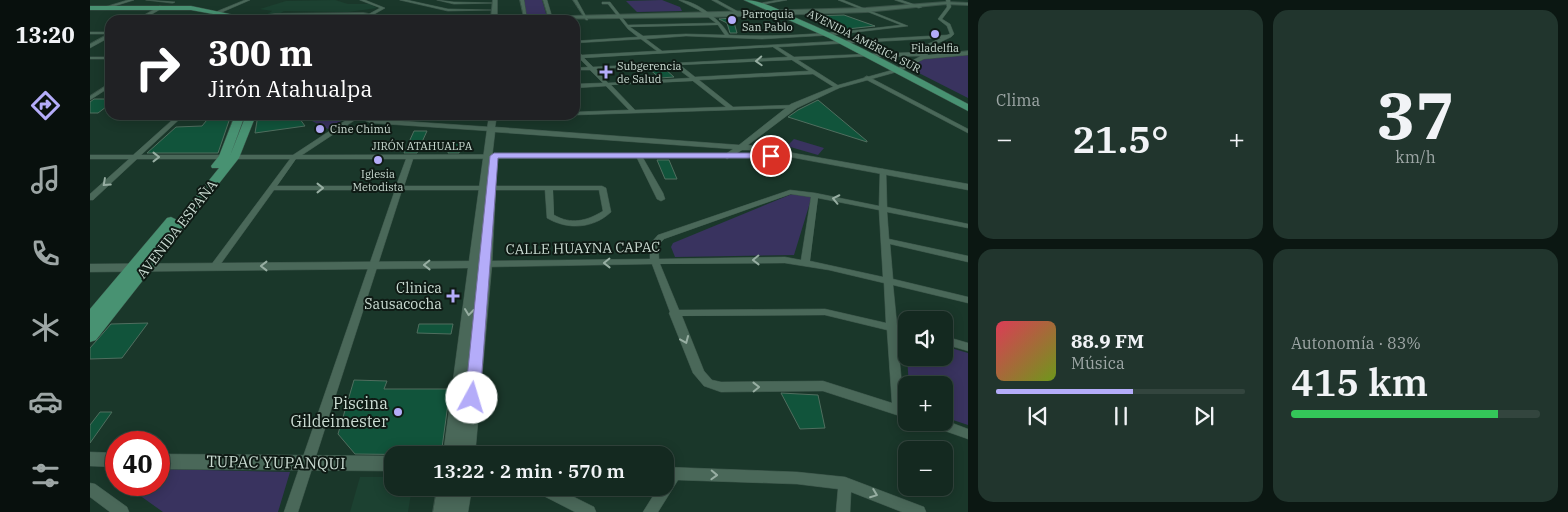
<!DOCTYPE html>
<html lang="es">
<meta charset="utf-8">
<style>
:root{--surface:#142920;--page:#21352d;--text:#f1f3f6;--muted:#9da6a5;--line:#33453e;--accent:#b4acf9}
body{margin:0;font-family:"IBM Plex Serif",serif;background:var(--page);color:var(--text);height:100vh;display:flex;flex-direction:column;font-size:19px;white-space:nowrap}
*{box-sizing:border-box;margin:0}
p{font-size:16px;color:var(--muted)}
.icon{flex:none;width:28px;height:28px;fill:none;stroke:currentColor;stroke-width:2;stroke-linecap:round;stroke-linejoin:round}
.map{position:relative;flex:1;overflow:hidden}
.side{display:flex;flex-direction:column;gap:10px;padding:10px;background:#0b1712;width:600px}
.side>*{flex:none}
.banner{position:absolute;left:15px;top:15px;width:475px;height:105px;border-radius:15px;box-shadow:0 2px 12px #0003,0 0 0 1px var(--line);background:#202124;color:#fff;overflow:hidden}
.fabs{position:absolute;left:808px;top:311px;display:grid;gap:10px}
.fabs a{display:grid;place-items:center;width:55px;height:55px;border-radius:10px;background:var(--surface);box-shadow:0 2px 12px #0003,0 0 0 1px var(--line);font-size:25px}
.speed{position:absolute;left:15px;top:431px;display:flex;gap:10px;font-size:25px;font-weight:700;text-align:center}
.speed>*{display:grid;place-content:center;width:65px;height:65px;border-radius:50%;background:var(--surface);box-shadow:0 2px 12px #0003,0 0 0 1px var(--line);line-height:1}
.speed .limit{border:8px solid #d22;background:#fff;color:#111}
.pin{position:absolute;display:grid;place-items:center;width:42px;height:42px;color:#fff;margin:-21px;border:2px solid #fff;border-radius:50%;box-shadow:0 1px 5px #0007}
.me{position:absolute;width:55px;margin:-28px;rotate:6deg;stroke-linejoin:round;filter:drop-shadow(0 0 4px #0008)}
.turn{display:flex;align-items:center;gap:18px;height:105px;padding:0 20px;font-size:22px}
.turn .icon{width:65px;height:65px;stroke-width:2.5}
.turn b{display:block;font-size:35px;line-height:42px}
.big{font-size:38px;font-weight:600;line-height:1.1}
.side .widget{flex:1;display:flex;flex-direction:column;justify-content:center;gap:8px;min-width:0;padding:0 18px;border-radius:15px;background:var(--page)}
.side .dial{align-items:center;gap:0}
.dial b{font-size:65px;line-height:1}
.song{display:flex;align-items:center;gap:15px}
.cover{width:60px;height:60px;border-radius:8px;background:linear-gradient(135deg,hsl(350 70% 55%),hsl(80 70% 35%))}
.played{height:5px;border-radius:2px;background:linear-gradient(90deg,var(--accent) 55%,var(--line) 55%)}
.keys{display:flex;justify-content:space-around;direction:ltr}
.heat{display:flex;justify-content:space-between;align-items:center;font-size:28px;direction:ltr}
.charge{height:8px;border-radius:4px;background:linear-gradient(90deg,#34c759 83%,var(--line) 0)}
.side .tiles{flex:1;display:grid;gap:10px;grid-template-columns:repeat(2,1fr)}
.trip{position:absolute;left:294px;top:446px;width:290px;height:50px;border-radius:15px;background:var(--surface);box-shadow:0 2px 12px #0003,0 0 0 1px var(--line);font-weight:600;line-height:50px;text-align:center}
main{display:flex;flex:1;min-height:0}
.tab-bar{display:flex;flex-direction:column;width:90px;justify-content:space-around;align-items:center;background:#08100d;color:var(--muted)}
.tab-bar .icon{width:35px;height:35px}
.tab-bar .selected{color:var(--accent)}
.tab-bar b{font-size:22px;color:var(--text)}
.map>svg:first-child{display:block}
.built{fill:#1c4131}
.green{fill:#39335f}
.building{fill:#11543b;stroke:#506e5f}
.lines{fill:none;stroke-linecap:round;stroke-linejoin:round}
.minor-casing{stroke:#3a5348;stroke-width:1}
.tertiary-casing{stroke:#3a5348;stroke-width:1}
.secondary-casing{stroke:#3a5348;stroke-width:2}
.primary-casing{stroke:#3a5348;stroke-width:1}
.minor{fill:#4a6859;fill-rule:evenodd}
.tertiary{fill:#4a6859;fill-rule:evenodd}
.secondary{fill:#4a6859;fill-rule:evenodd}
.primary{fill:#489272;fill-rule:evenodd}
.oneway{stroke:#97aea2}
.route{fill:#b4acf9;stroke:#7570a2}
.poi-dot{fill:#b4acf9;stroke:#0f1b15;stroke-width:2}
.labels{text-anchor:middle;stroke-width:4;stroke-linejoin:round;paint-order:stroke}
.far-poi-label{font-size:11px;fill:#cbdcd3;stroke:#0f1b15;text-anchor:start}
.far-street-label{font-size:11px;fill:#cbdcd3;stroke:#0f1b15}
.street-label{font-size:14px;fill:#cbdcd3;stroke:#0f1b15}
.poi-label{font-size:14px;fill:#cbdcd3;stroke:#0f1b15;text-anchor:end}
.near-poi-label{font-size:16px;fill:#cbdcd3;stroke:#0f1b15;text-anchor:end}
.near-street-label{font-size:16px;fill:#cbdcd3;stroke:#0f1b15}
</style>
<main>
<nav class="tab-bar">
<b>13:20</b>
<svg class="icon selected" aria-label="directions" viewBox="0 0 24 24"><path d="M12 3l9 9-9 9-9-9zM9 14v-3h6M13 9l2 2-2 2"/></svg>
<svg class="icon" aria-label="music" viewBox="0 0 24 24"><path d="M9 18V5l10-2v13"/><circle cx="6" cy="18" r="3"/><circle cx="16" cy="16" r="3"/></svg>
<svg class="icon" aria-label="phone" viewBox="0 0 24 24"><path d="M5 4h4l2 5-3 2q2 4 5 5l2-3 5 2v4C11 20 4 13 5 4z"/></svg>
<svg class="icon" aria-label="climate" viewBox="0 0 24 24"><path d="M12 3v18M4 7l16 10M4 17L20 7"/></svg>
<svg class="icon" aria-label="car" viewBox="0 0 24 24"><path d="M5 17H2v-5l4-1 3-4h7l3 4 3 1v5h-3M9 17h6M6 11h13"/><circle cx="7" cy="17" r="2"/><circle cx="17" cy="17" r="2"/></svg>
<svg class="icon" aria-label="filters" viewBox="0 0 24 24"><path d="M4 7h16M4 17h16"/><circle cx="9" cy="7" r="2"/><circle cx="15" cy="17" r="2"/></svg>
</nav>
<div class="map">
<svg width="878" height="512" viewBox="0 0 878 512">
<rect width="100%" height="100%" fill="#1a372a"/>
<!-- built -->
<path class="built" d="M245,0L258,4H280L287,8L258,12L194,11L187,15H176L182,11L170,9L196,1Z
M270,477H302V488H322L318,512H260Z"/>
<!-- green -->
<path class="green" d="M434,0H452L457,17L437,18Z
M572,0L590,7L592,11L547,12L536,1Z
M878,55V98L819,68L834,59Z
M210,115H261L238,129Z
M704,139L734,148L728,155L697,146Z
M702,194L722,196L704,255L585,257L581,247L583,243Z
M854,346L878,353V425L854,417V385H819L817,358H854Z
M69,469L200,472L188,512H73L35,485H69Z"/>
<!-- building -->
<path class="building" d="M754,15L785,26L757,29L742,23H732L716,16Z
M643,18L645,26L647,33H640L637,23L629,19Z
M574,68L584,77L570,78L559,69Z
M4,99H20V104L8,113H0V102Z
M728,100L777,141V142L698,117L708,110Z
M121,115H141L128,153H57L86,127L112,126Z
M168,115H207L215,126L165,133Z
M324,131H337L327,153H314Z
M360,142H371L369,153H358Z
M567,160H579L587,179H575Z
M58,323L32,358L0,359V348L21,324Z
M329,324H363L361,334L327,333Z
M264,380L297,381L294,389H360L351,455L265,454L248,434Z
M691,393L728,395L735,428L710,429Z
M10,412H22L0,443V425Z"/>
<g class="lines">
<defs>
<path id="minor" d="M38,0H44L15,9L12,8Z
M155,0H160L130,13L119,20H114L128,11Z
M270,0H275L295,8L281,16H279V14L290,8Z
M310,0H317L358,9L401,10L358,11Z
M347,0L364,2L407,3L364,4Z
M430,0H434L437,19L434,18Z
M453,0H457L463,20H459Z
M483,0H487L498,20H496Z
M589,0C606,0 632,21 639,35C697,38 754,32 811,25L748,0H753L818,26L742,35L672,39L596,36L556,39L572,51L857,35L860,34L857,26L848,19L857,7L856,0H860L861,7L852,19L860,24L864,34L861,37L842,46L830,54L835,57L833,58L825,54L838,44L851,38L688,47L704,57L780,54L778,56L708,60L749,86L750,87L747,89L723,74L609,80L643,107L706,105V107L704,108L483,115H485V112L539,110L516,86L485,88V84L513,83L500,70H485V68L498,67L489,58H485V56H487L485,54V50L492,55L567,51L551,39L485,43V41L548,37L538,29L518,4H512V2H520L538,25L626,23L609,10ZM628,25L635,35L596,34L553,36L540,27ZM683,47L698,57L587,63L584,62L582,63L503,67L494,58ZM702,60L719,71L605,77L590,65ZM584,66L600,78L518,83L506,69ZM603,81L636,107L545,110L521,85Z
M622,0H627L656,16L653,17Z
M688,0H697L669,5L667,4Z
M805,0H811L832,7L829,8Z
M0,32H20V34H0Z
M0,57H20V59H0Z
M777,76L878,129V133L775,79L774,78Z
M20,83V87L0,100V96Z
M88,115H94L51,155H203L264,115H272L282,119L400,127L403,129L400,131L281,123L268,118L212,155L681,154L684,156L681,158H553L573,193L575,199L571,201L567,199L547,158L323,159L314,186H512L516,188L521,212C503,229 477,230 457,218L455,190H312L208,512H194L305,190H184L127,269H121L120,267L121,265L200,159H47L3,200H0V194L39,159H0V155H43ZM206,159H316L306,186H187ZM463,190H509L513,211C497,221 481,225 464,215Z
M408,115H457L454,117L406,118L405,117Z
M793,169L796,171L797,207L878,224V228L797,212L799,239L878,256V262L800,244L803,279L878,297V303L803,285L807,325L816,327V335L807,333L814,407L816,408V418L733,391L631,392L614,386L603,373L579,313L580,312L562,264L396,267L392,264L396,261L560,259V244L568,235L700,190L725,193L789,206L790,171ZM701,194L721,197L711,260L695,257L569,259L568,245L574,239ZM728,198L789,210L793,277L720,261ZM695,263L739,270L794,283L796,323L735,309L589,310L570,264ZM735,315L797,330L802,403L733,381L631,382L622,380L614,371L592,316Z
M854,336L878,343V351L854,344Z
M854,420L878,429V439L841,426L839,422H854Z
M575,467L707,472L755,477L834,507L836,512H812L761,492L760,512H746L748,489L707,484L588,480L568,512H553L568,488H575Z
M0,483L5,484L37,507L39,512H20L0,497Z
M446,488H466L504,507L506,512H485L448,493Z"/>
<path id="tertiary" d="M56,0L85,2L83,3Z
M70,6L74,7L52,20H46Z
M20,33V37L0,48V44Z
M878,51V55L834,59L810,71L749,88L707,108L658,145L878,184V190L662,150H652L637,159L633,156L643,149L405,132L399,183L406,185L402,264L385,455H353L378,268L0,272V264L379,261L399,115H407L405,127L649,145L701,104L745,86L806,69L831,56L778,57L776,54L836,52L838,55Z
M0,452L26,453V467L0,466Z
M69,454L302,456V471L69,469Z
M347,488H382L378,512H343Z"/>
<path id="secondary" d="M403,0H407V18L776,8L856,2L878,3V5L856,4L776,12L618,17L361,20L401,18Z
M273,13L311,20L273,17L185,18L154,20L185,14Z"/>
<path id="primary" d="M654,0C671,0 689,10 704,17C764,42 821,74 878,104V111L739,38Z
M0,6H101L168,20H156L101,10H0Z
M145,115H155L140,156L156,115H166L149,158L6,340L0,342V309L77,218L81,217L87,220L129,168H122L121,166L129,156Z"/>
</defs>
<!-- minor casing -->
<use href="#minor" class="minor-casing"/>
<!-- tertiary casing -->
<use href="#tertiary" class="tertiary-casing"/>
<!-- secondary casing -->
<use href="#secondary" class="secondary-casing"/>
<!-- primary casing -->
<use href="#primary" class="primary-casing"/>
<!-- minor -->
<use href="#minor" class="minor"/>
<!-- tertiary -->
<use href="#tertiary" class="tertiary"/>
<!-- secondary -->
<use href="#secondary" class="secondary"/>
<!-- primary -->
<use href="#primary" class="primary"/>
</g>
<!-- one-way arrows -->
<defs><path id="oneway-chevron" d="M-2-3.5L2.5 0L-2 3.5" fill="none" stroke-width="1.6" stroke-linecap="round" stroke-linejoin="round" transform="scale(1.25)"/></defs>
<g class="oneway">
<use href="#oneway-chevron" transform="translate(669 61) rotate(177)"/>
<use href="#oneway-chevron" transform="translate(66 157)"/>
<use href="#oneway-chevron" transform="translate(16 183) rotate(138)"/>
<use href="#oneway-chevron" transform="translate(230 188)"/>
<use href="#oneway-chevron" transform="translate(746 199) rotate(-168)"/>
<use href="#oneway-chevron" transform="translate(666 260) rotate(179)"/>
<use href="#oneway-chevron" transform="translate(517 263) rotate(179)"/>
<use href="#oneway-chevron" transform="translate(337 265) rotate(179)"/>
<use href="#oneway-chevron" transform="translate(174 266) rotate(180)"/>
<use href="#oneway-chevron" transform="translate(379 312) rotate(97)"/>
<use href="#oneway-chevron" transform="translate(595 340) rotate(67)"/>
<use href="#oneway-chevron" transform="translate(666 387) rotate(-1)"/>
<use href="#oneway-chevron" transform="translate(624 475) rotate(2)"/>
<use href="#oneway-chevron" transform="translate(784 494) rotate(21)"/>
</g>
<!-- route -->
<path class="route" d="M404,153H681L685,156L681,158H408L390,398L388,402L382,404L377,402L375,398L400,156Z"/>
<!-- markers -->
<g class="poi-dot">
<circle cx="642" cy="20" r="5"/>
<circle cx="845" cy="34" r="5"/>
<path d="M513.5 64.5h5v5h5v5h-5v5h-5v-5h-5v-5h5z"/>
<circle cx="230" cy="129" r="5"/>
<circle cx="288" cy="160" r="5"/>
<path d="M360.5 288.5h5v5h5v5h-5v5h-5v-5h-5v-5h5z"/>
<circle cx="308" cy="412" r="5"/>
</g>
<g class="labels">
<!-- far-poi labels -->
<g class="far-poi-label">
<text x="652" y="18">Parroquia<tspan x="652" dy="13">San Pablo</tspan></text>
<text x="845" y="52" text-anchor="middle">Filadelfia</text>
<text x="527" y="70">Subgerencia<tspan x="527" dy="13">de Salud</tspan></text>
<text x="240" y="133">Cine Chimú</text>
<text x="288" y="178" text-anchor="middle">Iglesia<tspan x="288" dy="13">Metodista</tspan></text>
</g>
<!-- far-street labels -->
<g class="far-street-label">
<text transform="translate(774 41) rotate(27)" y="4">AVENIDA AMÉRICA SUR</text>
<text x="332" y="150">JIRÓN ATAHUALPA</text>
</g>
<!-- street labels -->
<g class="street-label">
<text transform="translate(87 229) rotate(-52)" y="5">AVENIDA ESPAÑA</text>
<text transform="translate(493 248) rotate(-1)" y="5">CALLE HUAYNA CAPAC</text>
</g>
<!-- poi labels -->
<g class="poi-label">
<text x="352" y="293">Clinica<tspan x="352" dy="16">Sausacocha</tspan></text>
</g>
<!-- near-poi labels -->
<g class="near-poi-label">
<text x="298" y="409">Piscina<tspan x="298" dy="18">Gildeimester</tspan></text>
</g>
<!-- near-street labels -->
<g class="near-street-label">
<text transform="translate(186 462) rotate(1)" y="6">TUPAC YUPANQUI</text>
</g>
</g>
</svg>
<div class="fabs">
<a><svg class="icon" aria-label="sound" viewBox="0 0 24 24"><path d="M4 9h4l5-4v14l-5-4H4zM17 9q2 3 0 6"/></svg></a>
<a>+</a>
<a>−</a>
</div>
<div class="speed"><div class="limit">40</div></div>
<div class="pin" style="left:681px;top:156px;background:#d93025"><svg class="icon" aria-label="arrive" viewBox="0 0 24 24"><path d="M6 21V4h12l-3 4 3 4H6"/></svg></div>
<svg class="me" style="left:382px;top:398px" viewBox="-20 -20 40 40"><circle r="19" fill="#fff"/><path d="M0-13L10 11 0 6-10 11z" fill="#b4acf9"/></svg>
<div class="trip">13:22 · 2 min · 570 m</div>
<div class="banner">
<div class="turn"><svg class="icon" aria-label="right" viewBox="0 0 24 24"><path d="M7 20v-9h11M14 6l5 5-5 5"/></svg><div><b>300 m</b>Jirón Atahualpa</div></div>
</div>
</div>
<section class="side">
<div class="tiles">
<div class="widget"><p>Clima</p>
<div class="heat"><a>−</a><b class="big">21.5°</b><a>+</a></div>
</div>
<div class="widget dial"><b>37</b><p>km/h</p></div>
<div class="widget">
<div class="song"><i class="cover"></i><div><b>88.9 FM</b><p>Música</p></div></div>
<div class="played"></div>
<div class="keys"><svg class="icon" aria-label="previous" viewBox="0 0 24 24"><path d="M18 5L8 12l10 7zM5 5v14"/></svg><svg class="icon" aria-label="pause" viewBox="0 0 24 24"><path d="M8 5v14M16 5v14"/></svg><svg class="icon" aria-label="next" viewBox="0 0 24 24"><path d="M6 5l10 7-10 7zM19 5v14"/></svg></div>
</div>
<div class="widget"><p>Autonomía · 83%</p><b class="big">415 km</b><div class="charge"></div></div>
</div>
</section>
</main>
